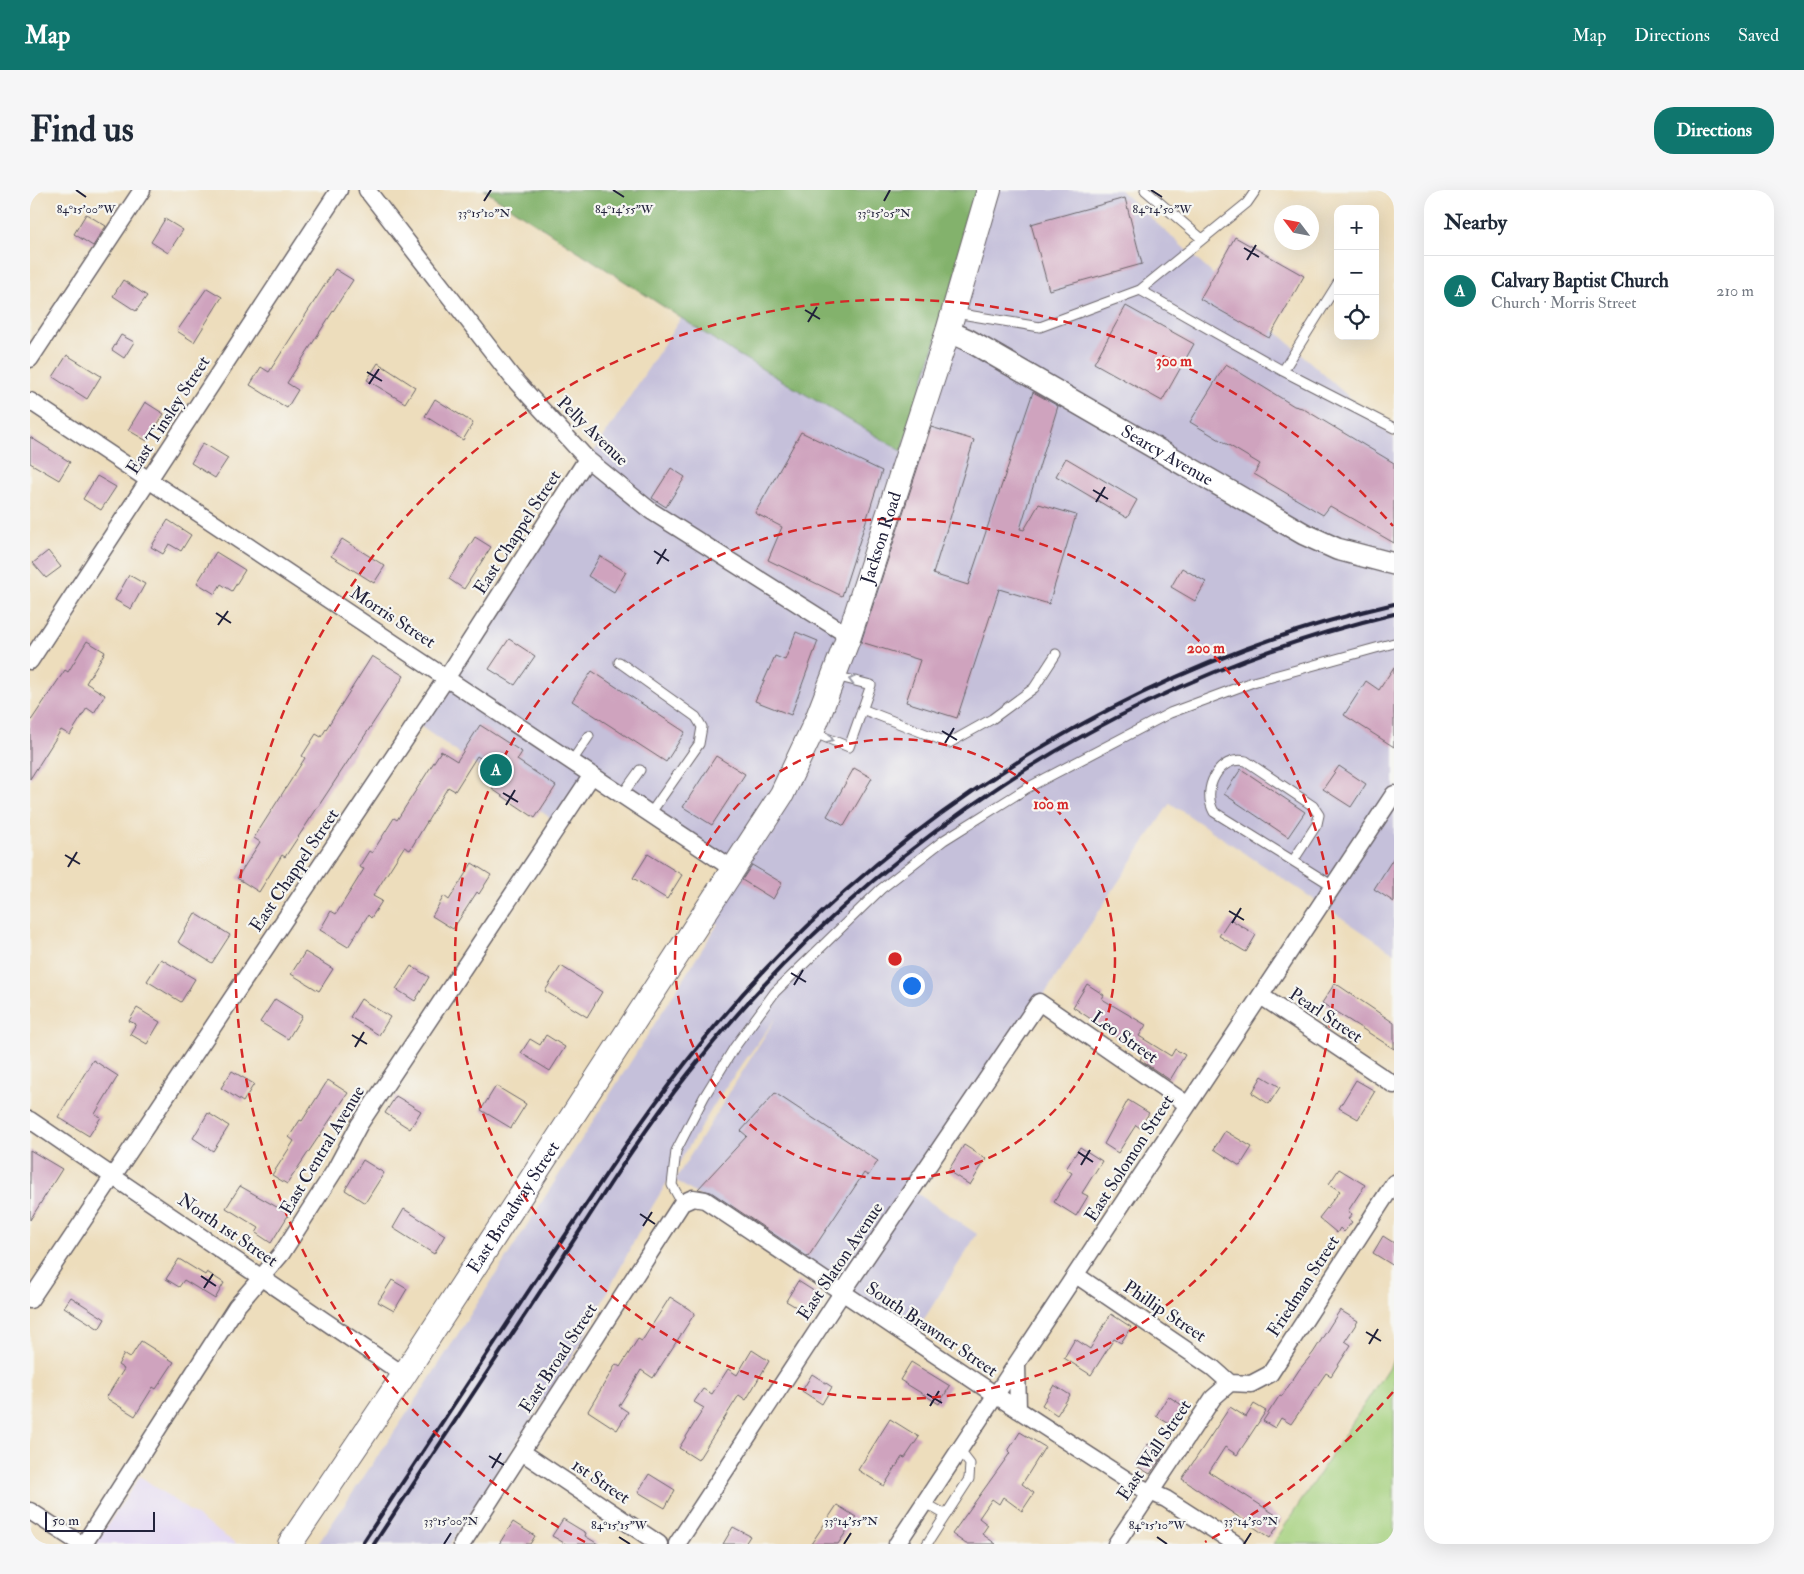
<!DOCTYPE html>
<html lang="en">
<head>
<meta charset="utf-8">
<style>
  :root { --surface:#fff; --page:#f6f6f7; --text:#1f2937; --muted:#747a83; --line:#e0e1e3; --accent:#0f766e }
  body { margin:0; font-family:"IM FELL Double Pica",serif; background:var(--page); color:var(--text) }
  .controls { position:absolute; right:15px; top:15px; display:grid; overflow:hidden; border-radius:10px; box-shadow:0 5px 20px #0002 }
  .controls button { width:45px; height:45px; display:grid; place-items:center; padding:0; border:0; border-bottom:1px solid var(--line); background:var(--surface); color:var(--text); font:25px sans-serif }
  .compass { position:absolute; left:1244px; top:15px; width:45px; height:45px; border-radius:50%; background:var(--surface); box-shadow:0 5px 20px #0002; rotate:302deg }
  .scale { position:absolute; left:15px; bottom:12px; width:110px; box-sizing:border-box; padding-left:5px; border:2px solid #22223b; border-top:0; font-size:14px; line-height:18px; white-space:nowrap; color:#22223b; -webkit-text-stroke:4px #f6f6f2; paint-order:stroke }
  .you { position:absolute; left:881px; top:795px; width:18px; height:18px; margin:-12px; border:4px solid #fff; border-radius:50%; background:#1a73e8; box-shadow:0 0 0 8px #1a73e833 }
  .badge { display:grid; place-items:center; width:32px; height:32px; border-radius:50%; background:var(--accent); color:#fff; font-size:16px; font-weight:700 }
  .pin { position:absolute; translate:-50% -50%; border:2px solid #fff; box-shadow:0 1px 5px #0006 }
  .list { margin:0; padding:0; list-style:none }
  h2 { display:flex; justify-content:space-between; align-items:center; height:65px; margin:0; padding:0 20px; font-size:21px }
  h2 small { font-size:16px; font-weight:400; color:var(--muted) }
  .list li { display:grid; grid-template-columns:32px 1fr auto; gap:15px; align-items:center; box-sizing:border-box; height:70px; padding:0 20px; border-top:1px solid var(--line) }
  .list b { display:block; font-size:19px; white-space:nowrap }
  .list p { margin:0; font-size:16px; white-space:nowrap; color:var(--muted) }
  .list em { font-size:16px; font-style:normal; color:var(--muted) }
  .icon { flex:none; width:28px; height:28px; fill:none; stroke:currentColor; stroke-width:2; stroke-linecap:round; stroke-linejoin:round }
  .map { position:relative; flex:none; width:1364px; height:1354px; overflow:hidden; border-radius:20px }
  header { display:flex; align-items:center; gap:30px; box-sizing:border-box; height:70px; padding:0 25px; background:var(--accent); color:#fff }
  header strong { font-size:24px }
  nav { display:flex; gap:28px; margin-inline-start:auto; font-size:18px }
  .intro { display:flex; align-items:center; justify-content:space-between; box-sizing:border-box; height:120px; padding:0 30px }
  h1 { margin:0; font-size:35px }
  .button { padding:12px 22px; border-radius:20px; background:var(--accent); color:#fff; font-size:18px; font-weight:700 }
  main { display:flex; gap:30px; padding:0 30px }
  aside { flex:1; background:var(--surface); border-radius:20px; box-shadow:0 5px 20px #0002 }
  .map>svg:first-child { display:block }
  .built { fill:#e1d4f3 }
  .industrial { fill:#c5c0da }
  .green { fill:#a4d07d; stroke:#63795c }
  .forest { fill:#83b26c; stroke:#526a54 }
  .building { fill:#cfa3be }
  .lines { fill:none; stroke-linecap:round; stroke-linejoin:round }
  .service-casing { stroke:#696368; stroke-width:11 }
  .minor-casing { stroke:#696368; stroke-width:19 }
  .tertiary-casing { stroke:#696368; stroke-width:24 }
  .secondary-casing { stroke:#696368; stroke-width:26 }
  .service { stroke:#fff; stroke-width:9 }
  .minor { stroke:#fff; stroke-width:16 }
  .tertiary { stroke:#fff; stroke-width:21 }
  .secondary { stroke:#fff; stroke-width:24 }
  .rail { stroke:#22223b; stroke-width:4 }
  .oneway { stroke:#9c9ca7 }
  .ticks { fill:none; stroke:#22223b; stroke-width:2 }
  .ring { fill:none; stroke:#d62828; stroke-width:2.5; stroke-dasharray:9 6 }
  .labels { text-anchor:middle; stroke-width:4.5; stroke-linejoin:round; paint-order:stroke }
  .street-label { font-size:18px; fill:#22223b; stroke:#f6f6f2 }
  .ticks-label { font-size:12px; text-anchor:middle; fill:#22223b; stroke:#f6f6f2; stroke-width:4.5; stroke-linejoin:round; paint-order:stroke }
  .centre { fill:#d62828; stroke:#f6f6f2; stroke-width:2.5 }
  .ring-label { font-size:15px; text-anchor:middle; font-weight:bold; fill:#d62828; stroke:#f6f6f2; stroke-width:4.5; stroke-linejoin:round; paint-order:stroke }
</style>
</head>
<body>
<header>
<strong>Map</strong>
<nav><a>Map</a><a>Directions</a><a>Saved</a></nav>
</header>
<div class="intro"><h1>Find us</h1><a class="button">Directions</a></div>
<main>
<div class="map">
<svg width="1364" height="1354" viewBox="0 0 1364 1354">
  <rect width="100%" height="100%" fill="#f6f6f2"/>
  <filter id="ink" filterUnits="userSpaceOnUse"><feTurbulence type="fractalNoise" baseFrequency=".02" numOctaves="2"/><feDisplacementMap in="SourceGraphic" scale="10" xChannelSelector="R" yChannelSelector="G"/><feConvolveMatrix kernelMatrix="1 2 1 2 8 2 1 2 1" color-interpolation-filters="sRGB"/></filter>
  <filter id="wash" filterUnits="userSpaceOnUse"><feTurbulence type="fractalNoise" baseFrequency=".0096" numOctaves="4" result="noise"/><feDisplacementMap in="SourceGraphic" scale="20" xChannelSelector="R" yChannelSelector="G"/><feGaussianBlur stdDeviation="1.12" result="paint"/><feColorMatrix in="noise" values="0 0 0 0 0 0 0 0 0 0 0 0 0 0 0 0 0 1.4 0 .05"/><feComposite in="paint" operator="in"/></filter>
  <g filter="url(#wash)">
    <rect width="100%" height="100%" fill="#edddbc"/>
    <path class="built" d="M110 1286 186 1340 207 1354H65Z"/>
    <path class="industrial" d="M952 0H1090L1364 248V763L1140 613 885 1002 947 1044 883 1147 645 990 747 826 691 904 622 1017 550 1155 420 1354H288L388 1207 688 734 677 727 704 683 562 589 529 634 390 536 416 489 651 128 705 163Z"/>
    <path class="green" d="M1364 1169V1354H1243Z"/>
    <path class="forest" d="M454 0H952L872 261 705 163Z"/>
    <g id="blocks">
      <path class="building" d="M1095 8 1112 74 1019 100 1001 34Z
        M56 24 76 36 63 56 44 44Z
        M135 29 153 40 138 63 121 52Z
        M1205 47 1274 86 1239 148 1170 109Z
        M305 79 323 90 257 193 268 200 257 218 220 195 231 177 239 182Z
        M93 90 117 106 106 121 83 106Z
        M177 98 192 107 164 152 147 141Z
        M1096 116 1164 154 1132 211 1064 173Z
        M91 145 104 152 94 168 82 160Z
        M37 165 71 186 57 209 23 187Z
        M348 173 385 197 375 213 337 190Z
        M1196 174 1264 216 1272 218 1364 273V353L1300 316 1293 325 1224 284 1230 274 1160 232Z
        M1003 202 1028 216 990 339 994 340 1009 314 1046 325 1019 414 969 399 927 528 876 512 890 470 831 452 901 237 944 250 903 384 938 395Z
        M405 209 443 233 433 250 395 226Z
        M115 212 134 224 117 251 98 240Z
        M771 242 852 281 812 406 738 370 752 337 725 323Z
        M0 247 40 272 29 290 0 273Z
        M173 253 198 268 185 288 161 273Z
        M1036 268 1107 310 1097 328 1026 286Z
        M641 278 655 287 636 317 622 308Z
        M67 286 86 297 71 320 53 309Z
        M138 330 161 345 151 361 139 354 133 364 121 357Z
        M445 347 461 357 434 399 419 389Z
        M312 349 355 376 344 393 301 366Z
        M18 361 31 377 16 388 3 373Z
        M186 362 215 380 202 401 191 394 185 404 167 393Z
        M570 366 596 382 584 402 558 386Z
        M1152 378 1176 392 1165 411 1141 397Z
        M99 385 115 394 101 419 85 410Z
        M766 442 788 451 761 525 725 511 745 466 755 470Z
        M479 449 505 466 485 495 459 479Z
        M57 451 75 462 56 493 75 505 64 523 57 518 40 545 31 540 0 589V532L35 480 38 482Z
        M342 466 374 486 255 667 252 665 229 702 207 688 230 652 224 648 275 568 272 566 286 544 291 547Z
        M1364 477V557L1314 525 1336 491 1349 500Z
        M562 481 655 542 636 572 542 511Z
        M450 535 492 562 487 570 526 596 505 628 462 599 472 583 447 566 425 601 418 597 380 660 374 657 343 706 352 711 341 728 338 725 318 757 290 740 301 721 306 724 334 679 329 677 339 661 342 663 364 628 367 630 411 561 427 571Z
        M686 566 715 584 682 635 653 617Z
        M1309 576 1336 594 1321 617 1293 599Z
        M824 578 842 588 814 636 797 626Z
        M1211 579 1275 622 1258 647 1194 604Z
        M618 664 652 685 637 709 603 688Z
        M1364 667V712L1344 699Z
        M442 673 461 685 449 704 447 702 423 739 402 726 414 706 419 710Z
        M722 675 752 693 743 709 712 690Z
        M165 723 200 745 182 773 148 752Z
        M1200 729 1226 745 1216 762 1189 746Z
        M275 762 303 779 289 801 261 784Z
        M131 769 165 789 151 812 117 791Z
        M381 776 399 787 385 811 366 799Z
        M531 776 572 802 557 827 515 801Z
        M1305 793 1364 833V859L1292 813Z
        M1057 794 1074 805 1072 809 1116 835 1109 846 1141 866 1145 859 1155 865 1140 890 1110 870 1113 864 1043 817Z
        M245 809 272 826 258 849 230 832Z
        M331 809 360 827 349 845 320 827Z
        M107 818 130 832 117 854 100 844 106 834 99 831Z
        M516 845 535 857 520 881 491 863 500 849 510 855Z
        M63 870 88 886 65 924 71 927 59 946 28 927Z
        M202 881 224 894 213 912 191 898Z
        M1232 886 1250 897 1239 914 1222 903Z
        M298 890 318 903 257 994 242 985 264 951 259 947 270 930 272 931Z
        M1326 890 1345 901 1328 929 1309 918Z
        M466 896 496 914 481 938 451 920Z
        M745 903 848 971 838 986 834 983 778 1067 681 1002 668 999 717 946 711 941Z
        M366 906 391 921 380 939 355 923Z
        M1098 910 1119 923 1110 938 1106 935 1088 963 1074 954Z
        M178 923 199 936 183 961 163 948Z
        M1195 941 1222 957 1210 976 1184 959Z
        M934 955 956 969 940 995 918 981Z
        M1050 957 1072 971 1052 1003 1058 1006 1046 1026 1024 1012 1042 983 1036 979Z
        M0 960 32 979 0 1030Z
        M333 970 354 983 335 1013 315 1000Z
        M1309 979 1335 995 1318 1021 1322 1024 1318 1029 1322 1032 1314 1042 1310 1038 1307 1043 1289 1028 1310 1001 1299 994Z
        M210 996 259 1024 241 1053 226 1043 229 1038 196 1018Z
        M374 1019 415 1045 404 1064 363 1038Z
        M1353 1046 1364 1053V1076L1343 1063Z
        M149 1069 175 1085 177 1082 194 1093 185 1109 154 1090 149 1097 136 1089Z
        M362 1090 377 1099 364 1121 348 1112Z
        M768 1091 790 1105 778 1124 756 1111Z
        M41 1107 75 1129 69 1139 34 1117Z
        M640 1107 665 1123 623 1188 611 1180 589 1216 598 1222 587 1240 558 1221 586 1174 590 1177 608 1149 612 1151Z
        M1310 1120 1328 1131 1315 1151 1321 1155 1301 1186 1296 1183 1261 1234 1251 1228 1245 1238 1233 1231 1250 1205 1252 1206 1269 1180 1283 1163Z
        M1081 1124 1101 1137 1091 1153 1084 1149 1061 1185 1034 1168 1045 1149 1060 1159Z
        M111 1151 144 1172 126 1199 123 1197 105 1226 76 1208 94 1179 88 1175 94 1164 100 1168Z
        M722 1160 739 1171 716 1210 709 1205 668 1270 649 1258 674 1218 664 1212 673 1199 682 1204 698 1179 707 1185Z
        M881 1172 920 1196 909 1214 870 1190Z
        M782 1184 802 1197 792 1214 772 1201Z
        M1024 1195 1040 1205 1027 1225 1012 1215Z
        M1138 1206 1155 1217 1143 1236 1126 1226Z
        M1224 1214 1236 1221 1221 1244 1207 1265 1195 1257 1179 1282 1252 1329 1240 1348 1152 1289 1200 1217 1216 1227Z
        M860 1229 889 1247 875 1268 872 1267 854 1296 828 1280Z
        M990 1242 1015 1257 992 1294 1004 1303 992 1321 973 1307 969 1314 962 1309 949 1328 958 1335 952 1344 966 1354H936L922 1344 980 1263 978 1261Z
        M1118 1254 1134 1264 1120 1284 1105 1275Z
        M619 1284 645 1300 635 1318 608 1302Z
        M807 1315 826 1327 808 1354H781Z
        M533 1329 556 1343 555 1346 568 1354H536L522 1346Z
        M483 1332 505 1346 500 1354H469Z
        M703 1337 720 1346 715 1354H693Z"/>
    </g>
  </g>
  <g filter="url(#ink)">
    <use href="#blocks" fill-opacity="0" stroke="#696368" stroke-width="1"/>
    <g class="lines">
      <defs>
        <path id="service" d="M1115 0 1172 49
          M1110 100 1217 13 1226 0
          M925 123 1010 137 1110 100 1253 181 1364 238
          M1253 181 1308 93
          M589 472 666 527 672 537 669 554 620 624
          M832 519 919 553 962 529 1004 498 1026 464
          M782 542 819 557 841 495 805 486
          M542 571 559 546
          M592 605 610 580
          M1263 671 1287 634 1289 625 1283 616 1216 571C1189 565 1171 599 1184 622L1263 671 1303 696
          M652 1013 642 995 646 961 674 907 704 858 745 802 851 699 914 650 997 598 1140 523 1223 492 1364 453
          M895 1313 916 1325
          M897 1354 939 1289 940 1274 930 1261"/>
        <path id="minor" d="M337 0 482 187 557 269 621 321 819 446
          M0 169 112 0
          M0 211 703 679
          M0 471 309 0
          M1231 806 1364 895
          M0 930 374 1185
          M1046 1085 1183 1178 1200 1193
          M0 1110 417 487 557 269
          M987 1175 988 1220
          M1200 1193 1221 1194 1240 1184 1364 993
          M492 1262 629 1354
          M0 1321 51 1354
          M54 1354 206 1117 252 1063 305 980 329 935 562 585
          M432 1354 652 1013 663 1008 675 1010 967 1206 1103 1294 1136 1309 1206 1354
          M647 1354 812 1103 1009 812 1158 915
          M867 1354 1364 604
          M1086 1354 1183 1208 1200 1193"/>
        <g id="tertiary">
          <path id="s1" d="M918 141 938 150 1274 344 1307 359 1364 374"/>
        </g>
        <g id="secondary">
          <path id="s2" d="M260 1354 374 1185 752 604 786 532 819 446 918 141 959 0"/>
        </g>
      </defs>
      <use href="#service" class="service-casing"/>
      <use href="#minor" class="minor-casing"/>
      <use href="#tertiary" class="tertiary-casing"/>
      <use href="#secondary" class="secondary-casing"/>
      <use href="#service" class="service"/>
      <use href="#minor" class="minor"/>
      <use href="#tertiary" class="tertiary"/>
      <use href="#secondary" class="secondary"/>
      <path class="rail" d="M332 1354C393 1261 454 1169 515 1076 566 1000 615 922 673 851 845 636 1096 476 1364 414
        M344 1354C407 1258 470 1163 533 1067 573 1005 612 942 658 884 834 658 1085 491 1364 424"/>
    </g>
    <defs><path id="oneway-chevron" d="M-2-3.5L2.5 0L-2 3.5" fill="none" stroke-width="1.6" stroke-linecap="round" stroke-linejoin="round" transform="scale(1.25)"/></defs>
    <g class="oneway">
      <use href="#oneway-chevron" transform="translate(822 490) rotate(-166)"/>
      <use href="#oneway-chevron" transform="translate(800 549) rotate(21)"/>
    </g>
  </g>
  <path class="ticks" d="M46 0 56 7M583 0 594 7M1121 0 1132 7M454 11 461 0M854 11 860 0M1214 58 1229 67M1217 70 1226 55M775 120 790 129M778 132 787 117M337 182 352 191M339 194 349 179M1063 300 1078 309M1066 312 1075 297M624 361 639 371M627 374 636 359M186 423 201 433M188 435 198 421M912 541 927 550M915 553 924 538M473 603 488 612M476 615 485 600M35 665 50 674M38 677 47 662M1199 721 1214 730M1202 733 1211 718M761 783 776 792M764 795 773 780M322 845 337 854M325 857 334 842M1048 962 1063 972M1051 975 1060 960M610 1024 625 1034M613 1036 622 1022M171 1086 186 1096M174 1098 183 1084M1336 1142 1351 1151M1339 1154 1348 1139M897 1204 912 1213M900 1216 909 1201M459 1266 474 1275M462 1278 471 1263M589 1347 600 1354M1127 1347 1137 1354M414 1354 421 1343M814 1354 821 1343M1214 1354 1221 1343"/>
  <g class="ring">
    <circle cx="865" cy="769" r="220"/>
    <circle cx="865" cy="769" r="440"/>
    <path d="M1363 1202A660 660 0 0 1 1175 1352M555 1352A660 660 0 1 1 1363 336"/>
  </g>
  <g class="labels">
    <g class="street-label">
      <text transform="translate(138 225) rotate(-57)" y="6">East Tinsley Street</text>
      <text transform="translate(563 241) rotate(44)" y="6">Pelly Avenue</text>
      <text dy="6" stroke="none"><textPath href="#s1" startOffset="252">Searcy Avenue</textPath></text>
      <text transform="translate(487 342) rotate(-57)" y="6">East Chappel Street</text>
      <text dy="6" stroke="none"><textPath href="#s2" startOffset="1172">Jackson Road</textPath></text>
      <text transform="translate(363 427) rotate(33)" y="6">Morris Street</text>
      <text transform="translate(264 680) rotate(-56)" y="6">East Chappel Street</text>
      <text transform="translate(1296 825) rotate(34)" y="6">Pearl Street</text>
      <text transform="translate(1095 847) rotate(35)" y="6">Leo Street</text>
      <text transform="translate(292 960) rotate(-59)" y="6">East Central Avenue</text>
      <text transform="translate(1099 968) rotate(-57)" y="6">East Solomon Street</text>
      <text dy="6" stroke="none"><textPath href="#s2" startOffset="404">East Broadway Street</textPath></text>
      <text transform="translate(198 1040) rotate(34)" y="6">North 1st Street</text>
      <text transform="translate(810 1071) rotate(-56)" y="6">East Slaton Avenue</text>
      <text transform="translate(1273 1096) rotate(-57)" y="6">Friedman Street</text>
      <text transform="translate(1135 1121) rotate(34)" y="6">Phillip Street</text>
      <text transform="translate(902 1139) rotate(34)" y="6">South Brawner Street</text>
      <text transform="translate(528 1168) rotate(-57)" y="6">East Broad Street</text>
      <text transform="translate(1124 1260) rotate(-56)" y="6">East Wall Street</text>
      <text transform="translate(571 1291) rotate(34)" y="6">1st Street</text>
    </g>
  </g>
  <g class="ticks-label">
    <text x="594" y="23">84°14'55"W</text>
    <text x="1132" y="23">84°14'50"W</text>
    <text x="56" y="23">84°15'00"W</text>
    <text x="454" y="27">33°15'10"N</text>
    <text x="854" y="27">33°15'05"N</text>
    <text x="421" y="1335">33°15'00"N</text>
    <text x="821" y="1335">33°14'55"N</text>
    <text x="1221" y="1335">33°14'50"N</text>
    <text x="589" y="1339">84°15'15"W</text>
    <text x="1127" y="1339">84°15'10"W</text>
  </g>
  <circle cx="865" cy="769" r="8" class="centre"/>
  <g class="ring-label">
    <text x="1144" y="176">300 m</text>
    <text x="1176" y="463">200 m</text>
    <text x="1021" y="619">100 m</text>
  </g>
</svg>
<div class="controls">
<button>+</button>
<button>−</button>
<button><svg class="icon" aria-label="locate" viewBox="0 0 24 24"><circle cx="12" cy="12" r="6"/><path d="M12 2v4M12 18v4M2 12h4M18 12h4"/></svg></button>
</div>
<svg class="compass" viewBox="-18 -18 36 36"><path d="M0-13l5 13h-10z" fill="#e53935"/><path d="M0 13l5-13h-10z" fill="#747a83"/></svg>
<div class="scale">50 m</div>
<div class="you"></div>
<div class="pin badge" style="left:466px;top:580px">A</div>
</div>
<aside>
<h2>Nearby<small></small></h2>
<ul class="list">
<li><span class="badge">A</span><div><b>Calvary Baptist Church</b><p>Church · Morris Street</p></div><em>210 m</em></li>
</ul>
</aside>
</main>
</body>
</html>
